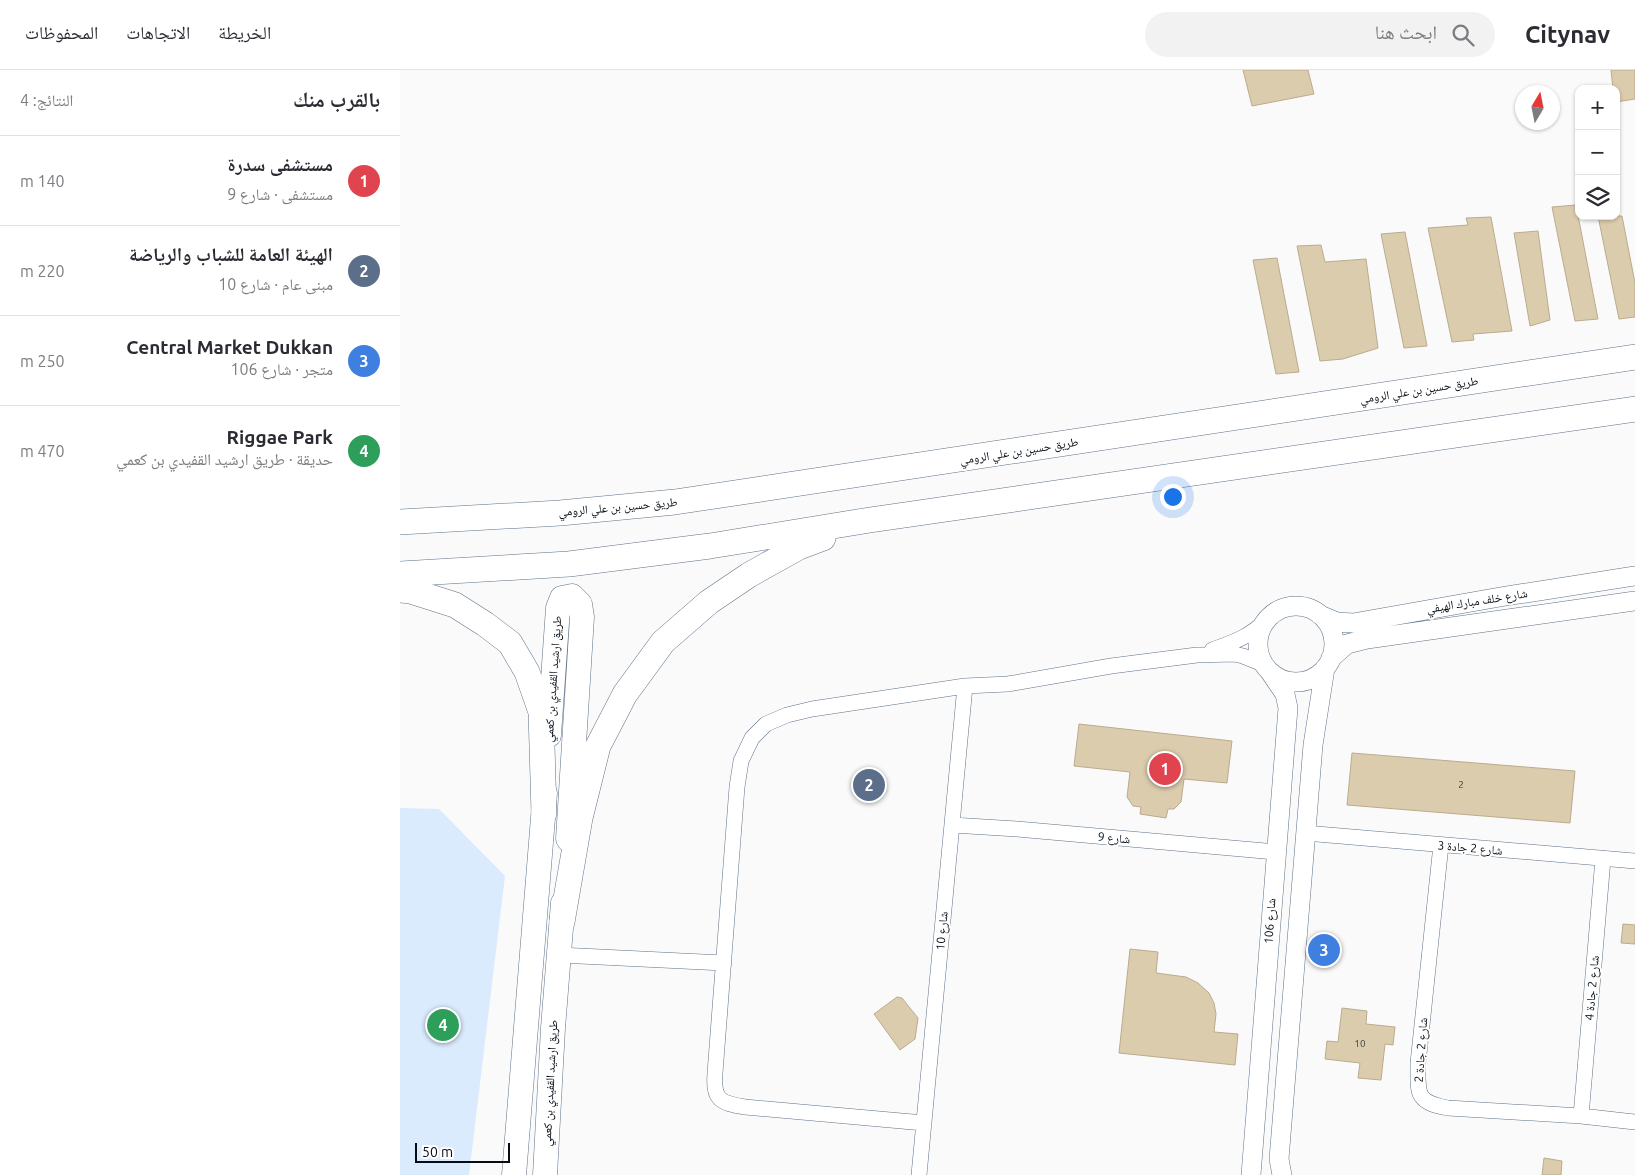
<!DOCTYPE html>
<html lang="ar">
<head>
<meta charset="utf-8">
<style>
  :root { --surface:#fff; --page:#f2f2f3; --text:#2b2b33; --muted:#7c7c81; --line:#e1e1e2; --accent:#6a5222 }
  body { margin:0; font-family:Ubuntu,"Noto Naskh Arabic",sans-serif; background:var(--page); color:var(--text); direction:rtl }
  .controls { position:absolute; right:15px; top:15px; display:grid; overflow:hidden; border-radius:10px; box-shadow:0 1px 4px #0004 }
  .controls button { width:45px; height:45px; display:grid; place-items:center; padding:0; border:0; border-bottom:1px solid var(--line); background:var(--surface); color:var(--text); font:25px sans-serif }
  .compass { position:absolute; left:1115px; top:15px; width:45px; height:45px; border-radius:50%; background:var(--surface); box-shadow:0 1px 4px #0004; rotate:10deg }
  .scale { position:absolute; left:15px; bottom:12px; width:95px; box-sizing:border-box; padding-left:5px; border:2px solid #050c14; border-top:0; font-size:14px; line-height:18px; white-space:nowrap; color:#050c14; -webkit-text-stroke:4px #fff; paint-order:stroke }
  .you { position:absolute; left:772px; top:426px; width:18px; height:18px; margin:-12px; border:4px solid #fff; border-radius:50%; background:#1a73e8; box-shadow:0 0 0 8px #1a73e833 }
  .badge { display:grid; place-items:center; width:32px; height:32px; border-radius:50%; background:var(--accent); color:#fff; font-size:16px; font-weight:700 }
  .pin { position:absolute; translate:-50% -50%; border:2px solid #fff; box-shadow:0 1px 5px #0006 }
  .list { margin:0; padding:0; list-style:none }
  h2 { display:flex; justify-content:space-between; align-items:center; height:65px; margin:0; padding:0 20px; font-size:21px }
  h2 small { font-size:16px; font-weight:400; color:var(--muted) }
  .list li { display:grid; grid-template-columns:32px 1fr auto; gap:15px; align-items:center; box-sizing:border-box; height:90px; padding:0 20px; border-top:1px solid var(--line) }
  .list b { display:block; font-size:19px; white-space:nowrap }
  .list p { margin:0; font-size:16px; white-space:nowrap; color:var(--muted) }
  .list em { font-size:16px; font-style:normal; color:var(--muted) }
  .icon { flex:none; width:28px; height:28px; fill:none; stroke:currentColor; stroke-width:2; stroke-linecap:round; stroke-linejoin:round }
  .map { position:relative; flex:none; width:1235px; height:1105px; overflow:hidden; direction:ltr }
  header { display:flex; align-items:center; gap:30px; box-sizing:border-box; height:70px; padding:0 25px; background:var(--surface); border-bottom:1px solid var(--line) }
  header strong { font-size:24px }
  nav { display:flex; gap:28px; margin-inline-start:auto; font-size:18px }
  .search { width:350px; height:45px; background:var(--page); display:flex; align-items:center; gap:12px; box-sizing:border-box; padding:0 18px; border-radius:28px; color:var(--muted); font-size:19px }
  main { display:flex }
  aside { flex:1; background:var(--surface) }
  .map>svg:first-child { display:block }
  .green { fill:#daebfe }
  .building { fill:#dcccae; stroke:#bbab8e }
  .lines { fill:none; stroke-linecap:round; stroke-linejoin:round }
  .minor-casing { stroke:#5d7289; stroke-width:16 }
  .tertiary-casing { stroke:#5d7289; stroke-width:20 }
  .primary-casing { stroke:#5d7289; stroke-width:25 }
  .trunk-casing { stroke:#5d7289; stroke-width:26 }
  .minor { stroke:#fff; stroke-width:15 }
  .tertiary { stroke:#fff; stroke-width:19 }
  .primary { stroke:#fff; stroke-width:24 }
  .trunk { stroke:#fff; stroke-width:25 }
  .labels { text-anchor:middle; stroke-width:4; stroke-linejoin:round; paint-order:stroke }
  .number-label { font-size:10px; fill:#3b3c3a }
  .street-label { font-size:12px; fill:#050c14; stroke:#fff }
</style>
</head>
<body>
<header>
<strong>Citynav</strong>
<div class="search"><svg class="icon" aria-label="search" viewBox="0 0 24 24"><circle cx="10" cy="10" r="6"/><path d="M15 15l6 6"/></svg>ابحث هنا</div>
<nav><a>الخريطة</a><a>الاتجاهات</a><a>المحفوظات</a></nav>
</header>
<main>
<div class="map">
<svg width="1235" height="1105" viewBox="0 0 1235 1105">
  <rect width="100%" height="100%" fill="#fafafa"/>
  <path class="green" d="M0 738 39 739 105 806 69 1105H0Z"/>
  <path class="building" d="M843 0H908L914 24 852 36Z
    M1211 0H1235V29L1216 32V19H1213Z
    M1176 135 1198 249 1175 251 1152 137Z
    M1198 146H1222L1235 213V247L1219 249Z
    M1091 147 1112 261 1073 264 1074 270 1052 272 1028 158 1068 155 1066 148Z
    M1138 161 1150 250 1130 256 1114 163Z
    M1005 162 1027 276 1004 278 981 164Z
    M921 175 925 192 966 189 978 278 943 289 920 291 897 176Z
    M877 188 899 302 876 304 853 190Z
    M679 654 832 671 827 713 784 709 781 732 774 739H768L766 748 740 744 741 737 733 736 727 727 730 702 674 696Z
    M952 683 1175 701 1170 753 947 735Z
    M1223 854 1235 855V874L1221 873Z
    M913 867 936 868 934 894 912 892Z
    M730 879 758 882 756 903 786 907 798 913 809 923 814 933 816 944 814 962 838 964 835 995 719 983Z
    M497 927 502 928 518 948 515 969 500 980 474 944Z
    M942 938 967 941 966 954 995 957 993 975 985 974 981 1010 958 1008 960 993 925 989 927 971 938 972Z
    M1144 1088 1162 1091 1161 1105H1142Z"/>
  <g class="lines">
    <defs>
      <path id="minor" d="M812 580C836 571 847 568 867 550
        M552 755 617 759 876 782
        M905 763 1235 791
        M1041 775 1018 993C1018 1024 1015 1032 1048 1038L1181 1046 1235 1052
        M159 885 324 893
        M1181 1046 1203 789
        M524 1053 345 1037C320 1033 313 1030 315 1003L337 717 341 691 352 668 366 654 387 645 412 639 565 616 608 614 711 596 797 585 834 584 843 586 863 594
        M519 1105 565 616"/>
      <path id="tertiary" d="M858 574a38 38 0 1 1 76 0a38 38 0 1 1-76 0Z
        M920 545 937 552 953 553 1100 527 1235 506
        M931 588 947 574 967 569 1235 531
        M851 1105 888 638 885 624 870 602
        M882 1105 879 1089 913 675 925 598"/>
      <path id="primary" d="M149 665 158 538 162 528 172 526 180 534 182 547 168 769
        M114 1105 145 723
        M145 1105 153 958 163 833"/>
      <path id="trunk" d="M0 452 160 443 275 432 1235 287
        M0 504 169 494 310 476 470 450 1235 339
        M0 520 11 521 55 535 85 554 110 573 127 602 141 642 144 743
        M162 852 180 748 198 676 225 624 263 572 309 532 349 505 399 477 423 468"/>
    </defs>
    <use href="#minor" class="minor-casing"/>
    <use href="#tertiary" class="tertiary-casing"/>
    <use href="#primary" class="primary-casing"/>
    <use href="#trunk" class="trunk-casing"/>
    <use href="#minor" class="minor"/>
    <use href="#tertiary" class="tertiary"/>
    <use href="#primary" class="primary"/>
    <use href="#trunk" class="trunk"/>
  </g>
  <g class="labels">
    <g class="number-label">
      <text x="1061" y="718">2</text>
      <text x="960" y="977">10</text>
    </g>
    <g class="street-label">
      <text transform="translate(1019 320) rotate(-9)" y="4">طريق حسين بن علي الرومي</text>
      <text transform="translate(619 381) rotate(-9)" y="4">طريق حسين بن علي الرومي</text>
      <text transform="translate(218 437) rotate(-5)" y="4">طريق حسين بن علي الرومي</text>
      <text transform="translate(1077 531) rotate(-9)" y="4">شارع خلف مبارك الهيفي</text>
      <text transform="translate(153 609) rotate(-86)" y="4">طريق ارشيد القفيدي بن كعمي</text>
      <text transform="translate(714 768) rotate(5)" y="4">شارع 9</text>
      <text transform="translate(1070 778) rotate(5)" y="4">شارع 2 جادة 3</text>
      <text transform="translate(870 851) rotate(-86)" y="4">شارع 106</text>
      <text transform="translate(542 861) rotate(-85)" y="4">شارع 10</text>
      <text transform="translate(1192 918) rotate(-85)" y="4">شارع 2 جادة 4</text>
      <text transform="translate(1021 980) rotate(-86)" y="4">شارع 2 جادة 2</text>
      <text transform="translate(150 1013) rotate(-87)" y="4">طريق ارشيد القفيدي بن كعمي</text>
    </g>
  </g>
</svg>
<div class="controls">
<button>+</button>
<button>−</button>
<button><svg class="icon" aria-label="layers" viewBox="0 0 24 24"><path d="M12 4l9 5-9 5-9-5zM3 14l9 5 9-5"/></svg></button>
</div>
<svg class="compass" viewBox="-18 -18 36 36"><path d="M0-13l5 13h-10z" fill="#e53935"/><path d="M0 13l5-13h-10z" fill="#7c7c81"/></svg>
<div class="scale">50 m</div>
<div class="you"></div>
<div class="pin badge" style="left:765px;top:699px;background:#e0444e">1</div>
<div class="pin badge" style="left:469px;top:715px;background:#5c6f8a">2</div>
<div class="pin badge" style="left:924px;top:880px;background:#3f7fe0">3</div>
<div class="pin badge" style="left:43px;top:955px;background:#2e9e5b">4</div>
</div>
<aside>
<h2>بالقرب منك<small>النتائج: 4</small></h2>
<ul class="list">
<li><span class="badge" style="background:#e0444e">1</span><div><b>مستشفى سدرة</b><p>مستشفى · شارع 9</p></div><em>140 m</em></li>
<li><span class="badge" style="background:#5c6f8a">2</span><div><b>الهيئة العامة للشباب والرياضة</b><p>مبنى عام · شارع 10</p></div><em>220 m</em></li>
<li><span class="badge" style="background:#3f7fe0">3</span><div><b>Central Market Dukkan</b><p>متجر · شارع 106</p></div><em>250 m</em></li>
<li><span class="badge" style="background:#2e9e5b">4</span><div><b>Riggae Park</b><p>حديقة · طريق ارشيد القفيدي بن كعمي</p></div><em>470 m</em></li>
</ul>
</aside>
</main>
</body>
</html>
